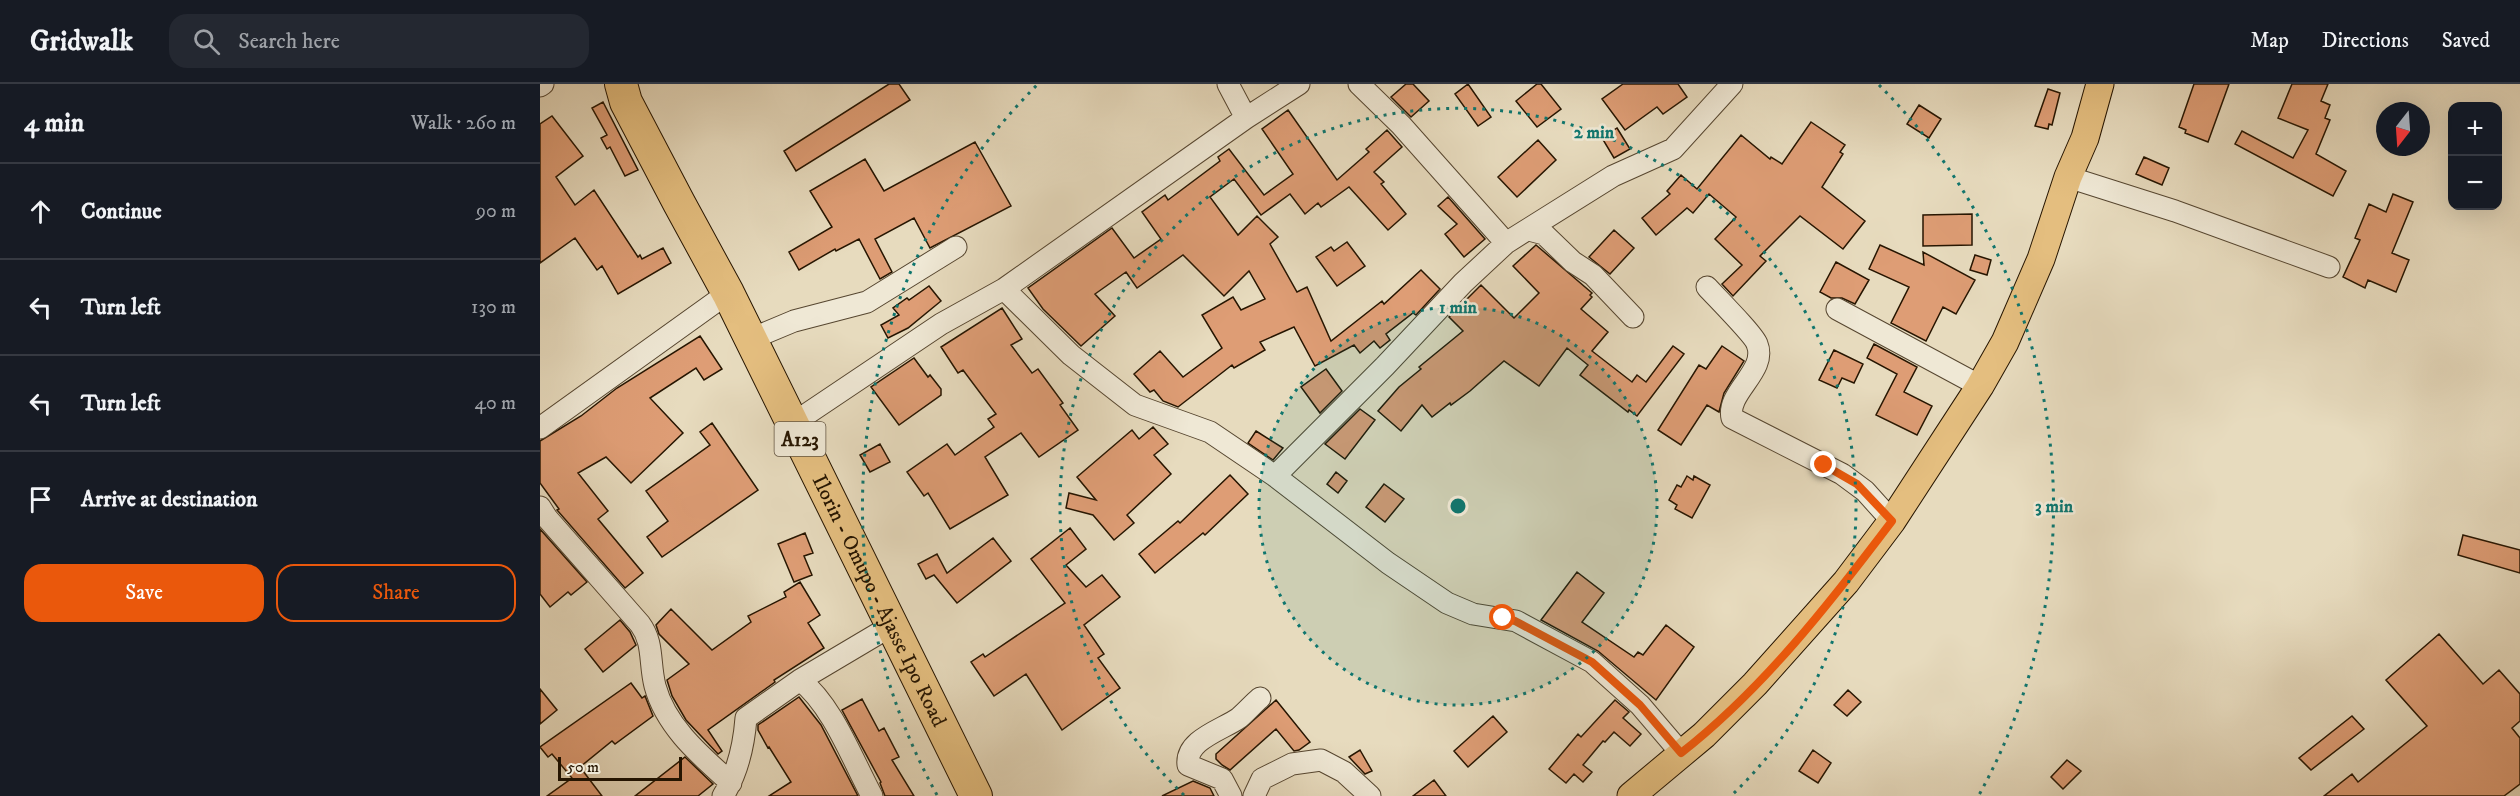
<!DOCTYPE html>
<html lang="en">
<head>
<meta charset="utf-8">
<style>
  :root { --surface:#171b24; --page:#242831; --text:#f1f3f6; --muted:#9ea1a6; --line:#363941; --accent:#ea580c }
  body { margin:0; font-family:"IM FELL DW Pica",serif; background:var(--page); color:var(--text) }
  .controls { position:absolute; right:18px; top:18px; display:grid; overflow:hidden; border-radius:12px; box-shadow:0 6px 24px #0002 }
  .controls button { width:54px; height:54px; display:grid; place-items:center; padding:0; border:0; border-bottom:2px solid var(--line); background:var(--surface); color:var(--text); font:30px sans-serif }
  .compass { position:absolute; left:1836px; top:18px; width:54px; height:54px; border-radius:50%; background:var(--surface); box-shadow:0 6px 24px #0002; rotate:197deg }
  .scale { position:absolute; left:18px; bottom:15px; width:124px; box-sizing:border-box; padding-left:6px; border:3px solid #261501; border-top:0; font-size:16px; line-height:21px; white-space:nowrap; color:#261501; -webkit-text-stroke:4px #efe8d5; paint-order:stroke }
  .stop { position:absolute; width:18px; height:18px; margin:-14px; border:4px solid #ea580c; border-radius:50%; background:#fff }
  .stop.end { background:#ea580c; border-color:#fff; box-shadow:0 2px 6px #0008 }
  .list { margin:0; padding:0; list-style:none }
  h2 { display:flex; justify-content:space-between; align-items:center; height:78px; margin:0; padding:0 24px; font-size:26px }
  h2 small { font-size:20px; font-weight:400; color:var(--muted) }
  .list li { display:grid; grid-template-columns:39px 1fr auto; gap:18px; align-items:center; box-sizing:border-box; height:96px; padding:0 24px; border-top:2px solid var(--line) }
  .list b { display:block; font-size:22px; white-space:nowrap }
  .list em { font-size:20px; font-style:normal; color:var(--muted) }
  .actions { display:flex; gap:12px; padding:18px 24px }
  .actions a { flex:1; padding:14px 0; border:2px solid var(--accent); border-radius:18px; text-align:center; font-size:21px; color:var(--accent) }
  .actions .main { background:var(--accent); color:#fff }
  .icon { flex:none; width:33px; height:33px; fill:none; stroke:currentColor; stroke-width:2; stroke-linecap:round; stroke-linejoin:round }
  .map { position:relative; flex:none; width:1980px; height:712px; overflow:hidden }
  header { display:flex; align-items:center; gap:36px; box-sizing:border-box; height:84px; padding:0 30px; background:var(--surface); border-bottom:2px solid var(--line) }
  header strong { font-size:28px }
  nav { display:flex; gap:33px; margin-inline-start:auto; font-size:21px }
  .search { width:420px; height:54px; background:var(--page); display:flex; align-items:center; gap:15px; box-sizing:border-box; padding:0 21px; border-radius:18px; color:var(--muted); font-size:22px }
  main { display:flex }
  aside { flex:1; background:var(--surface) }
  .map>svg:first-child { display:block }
  .building { fill:#de9d75; stroke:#261501; stroke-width:1.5 }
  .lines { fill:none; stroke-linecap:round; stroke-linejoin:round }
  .minor-casing { stroke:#564630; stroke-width:23 }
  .major-casing { stroke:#261501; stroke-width:29 }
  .highway-casing { stroke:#261501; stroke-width:34 }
  .minor { stroke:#efe8d5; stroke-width:21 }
  .major { stroke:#e4be7f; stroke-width:27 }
  .highway { stroke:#e4be7f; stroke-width:32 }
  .route { stroke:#ea580c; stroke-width:8 }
  .ring { fill:none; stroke:#0f766e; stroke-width:3; stroke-dasharray:3 6 }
  .labels { text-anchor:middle; stroke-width:5; stroke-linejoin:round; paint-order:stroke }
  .shield { fill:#efe8d5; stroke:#625441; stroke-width:1.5 }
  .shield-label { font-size:20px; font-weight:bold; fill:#261501 }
  .street-label { font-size:21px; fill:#261501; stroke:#efe8d5 }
  .centre { fill:#0f766e; stroke:#efe8d5; stroke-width:3 }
  .ring-label { font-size:18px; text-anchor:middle; font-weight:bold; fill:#0f766e; stroke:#efe8d5; stroke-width:5; stroke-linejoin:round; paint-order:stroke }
</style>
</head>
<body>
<header>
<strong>Gridwalk</strong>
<div class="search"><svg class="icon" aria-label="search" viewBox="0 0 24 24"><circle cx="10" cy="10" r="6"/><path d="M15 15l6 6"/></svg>Search here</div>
<nav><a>Map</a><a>Directions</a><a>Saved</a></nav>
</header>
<main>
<aside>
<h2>4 min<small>Walk · 260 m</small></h2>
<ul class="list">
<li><svg class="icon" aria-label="ahead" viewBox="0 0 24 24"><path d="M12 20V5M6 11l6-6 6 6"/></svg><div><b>Continue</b></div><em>90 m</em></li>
<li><svg class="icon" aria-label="left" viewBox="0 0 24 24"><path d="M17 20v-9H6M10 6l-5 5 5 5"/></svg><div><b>Turn left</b></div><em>130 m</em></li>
<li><svg class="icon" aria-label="left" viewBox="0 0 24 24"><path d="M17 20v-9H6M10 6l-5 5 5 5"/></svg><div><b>Turn left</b></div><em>40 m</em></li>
<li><svg class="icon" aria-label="arrive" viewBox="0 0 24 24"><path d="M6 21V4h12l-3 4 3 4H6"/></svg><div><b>Arrive at destination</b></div></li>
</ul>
<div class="actions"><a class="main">Save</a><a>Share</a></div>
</aside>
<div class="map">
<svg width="1980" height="712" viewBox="0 0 1980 712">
  <rect width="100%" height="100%" fill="#e7dbbe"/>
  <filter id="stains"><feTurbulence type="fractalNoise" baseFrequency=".00333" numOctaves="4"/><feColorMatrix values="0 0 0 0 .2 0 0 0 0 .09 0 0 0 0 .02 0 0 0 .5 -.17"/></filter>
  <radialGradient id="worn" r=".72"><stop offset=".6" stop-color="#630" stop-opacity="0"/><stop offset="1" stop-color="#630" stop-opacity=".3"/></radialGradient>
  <path class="building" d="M349 0H359L370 16 256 87 244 67Z
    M866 0H873L889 17 871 33 851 13Z
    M928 0 951 33 938 42 915 10Z
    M997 0H1001L1021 25 997 43 976 17Z
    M1083 0H1138L1147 13 1123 30 1117 23 1085 46 1062 15Z
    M1654 0H1689L1668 58 1645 49 1646 46 1639 43Z
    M1752 0H1788L1781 17 1790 21 1785 34 1790 36 1776 70 1806 87 1793 112 1695 60 1702 47 1753 74 1768 46 1738 34Z
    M1508 5 1520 9 1512 41 1509 40 1508 45 1495 42Z
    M63 18 98 86 85 92 70 63 67 65 61 54 67 51 52 24Z
    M1379 21 1401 35 1389 54 1367 40Z
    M748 26 797 96 829 68 826 65 847 46 862 63 834 88 844 98 841 100 866 130 848 146 809 103 781 123 778 119 765 130 750 110 721 131 694 95 670 113 698 151 717 132 738 153 730 160 757 208 767 203 791 257 842 217 844 220 881 186 900 205 876 231 873 229 846 250 850 256 840 264 834 257 820 269 814 261 775 282 754 243 720 258 725 266 694 284 692 281 638 323 623 317 614 306 610 308 594 290 620 267 643 293 682 264 662 231 693 213 701 226 725 215 709 187 684 212 643 171 597 204 586 188 555 210 575 232 541 262 503 225 488 204 572 144 594 174 621 155 602 128 625 111 628 116 680 77 678 73 689 65 724 111 753 90 722 45Z
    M12 32 43 72 16 93 35 121 54 106 98 173 100 171 102 175 123 164 131 179 78 210 62 182 57 186 35 154 0 179V40Z
    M1271 38 1305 61 1300 68 1303 70 1282 103 1325 137 1303 165 1260 132 1220 172 1226 177 1193 212 1182 200 1202 181 1175 155 1196 133 1169 110 1153 129 1147 124 1116 151 1102 134 1130 110 1127 107 1141 91 1157 105 1201 51 1230 75 1231 73 1242 80Z
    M1077 44 1090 65 1074 74 1062 54Z
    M998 56 1016 76 977 113 958 93Z
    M435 58 471 122 390 164 374 134 335 155 352 188 340 195 319 155 296 167 295 165 259 186 249 168 292 143 270 107 325 75 344 107Z
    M1604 73 1629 84 1622 101 1596 90Z
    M1853 110 1873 118 1852 169 1869 176 1856 208 1828 196 1825 204 1803 193 1820 156 1815 154 1829 120 1846 128Z
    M908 113 945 155 924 173 905 150 917 140 898 122Z
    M1432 130V161L1383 162V131Z
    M1074 146 1094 164 1070 190 1049 173Z
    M807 158 825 182 797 202 776 173 791 163 794 167Z
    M996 161 1052 209 1050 211 1052 213 1041 225 1068 248 1052 267 1092 298 1097 291 1106 298 1133 262 1144 270 1097 332 1089 326 1088 328 1040 291 1048 281 1027 264 999 302 964 277 930 307 911 321 910 319 892 333 882 321 861 347 838 327 859 303 881 285 879 283 923 247 909 233 941 201 974 234 999 209 973 182Z
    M1340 161 1384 181 1383 168 1435 196 1416 230 1403 223 1386 257 1351 239 1369 203 1329 185Z
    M1435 171 1451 176 1447 191 1430 186Z
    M1296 178 1329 196 1315 220 1302 214H1291L1280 208Z
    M389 202 401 217 368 244 348 254 341 241 359 231 353 224 367 214 369 216Z
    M462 224 482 255 471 261 492 289 498 285 523 319 520 321 538 346 499 373 481 349 445 373 468 411 410 445 388 409 384 412 367 388 407 360 415 371 454 343 448 335 456 330 423 286 418 289 401 263Z
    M160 252 182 285 164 296 156 284 110 314 143 349 91 399 66 373 38 389 68 427 58 435 103 489 85 504 17 426 19 425 0 399V357L41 332 77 304Z
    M1334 260 1377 283 1364 308 1392 322 1377 351 1336 331 1357 290 1327 274Z
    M1182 262 1204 277 1184 309 1179 328 1167 321 1141 361 1118 346 1159 281 1166 285Z
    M1294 266 1323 280 1314 299 1302 294 1297 304 1279 296Z
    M374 274 388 293 390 291 401 305V311L359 341 331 303Z
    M786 285 802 307 780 329 761 303Z
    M820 325 835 336 805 375 785 360Z
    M172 339 218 406 122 473 107 453 128 437 106 407 170 361 160 348Z
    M613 343 628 360 614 371 631 390 587 431 594 439 574 456 553 431 526 424 529 409 556 416 537 393 592 346 599 355Z
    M716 347 743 364 733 376 708 359Z
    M340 360 350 378 330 388 320 371Z
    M796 388 807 397 798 409 787 400Z
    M690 391 708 410 665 451 663 449 615 489 599 470 638 437 640 439Z
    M1147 392 1153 396 1154 392 1170 401 1152 434 1135 425 1137 421 1129 416 1137 401 1141 403Z
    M844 400 864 415 845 438 826 423Z
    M530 444 546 465 526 481 546 503 562 491 580 513 544 541 564 570 558 574 580 604 522 646 486 590 454 612 431 578 443 570 445 573 525 519 491 475Z
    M0 445 47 498 31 511 28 508 10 523 0 510Z
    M265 449 273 469 264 472 272 491 254 498 238 460Z
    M1923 451 1980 466V489L1918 471Z
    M453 454 471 477 417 519 394 491 386 495 378 480 397 470 407 489Z
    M1037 488 1064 509 1042 538 1094 573 1098 568 1103 571 1126 541 1154 563 1116 616 1058 567 1001 536Z
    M260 498 280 531 268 539 284 564 234 596 235 598 168 646 182 667 178 670 146 636 132 612 127 596 149 580 119 550 116 541 131 525 172 566 211 538 208 532 246 513 244 508Z
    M80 536 90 548 96 561 63 588 45 565Z
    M1899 550 1943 600 1959 586 1980 610V637L1972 644 1980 654V700L1964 712H1784L1812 690 1818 698 1887 642 1846 596Z
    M91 599 102 614 105 612 113 632 75 660 72 657 40 683 62 712H7L32 694 12 670 8 673 0 663Z
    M0 605 17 626 0 640Z
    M1308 606 1321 618 1307 632 1294 621Z
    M259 613 281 641 318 712H229L251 698 229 663 228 664 218 646V641Z
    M322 615 339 647 344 644 359 673 352 676 374 712H345L340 699 341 698 302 626Z
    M736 616 770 658 759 666 754 667 736 645 690 686 682 681 676 675V670Z
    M1075 616 1089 628 1083 634 1101 650 1090 662 1074 648 1065 658 1063 657 1043 681 1052 688 1043 698 1034 690 1026 699 1009 685 1038 650 1041 653Z
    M953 632 967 648 928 683 914 667Z
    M1812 632 1824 645 1771 686 1759 674Z
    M820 666 832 687 825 690 809 673Z
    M1273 666 1291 679 1278 699 1259 687Z
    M145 673 173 700 158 712H95Z
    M1527 676 1541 687 1523 705 1511 693Z
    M894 696 906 712H873Z
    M653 697 670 704 674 712H622Z"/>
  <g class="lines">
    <defs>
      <path id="minor" d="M688 0 706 34
        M819 0 861 41 966 159
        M0 2 3 0
        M1528 93 1635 127 1789 183
        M989 146 1004 150 1033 178 1053 191 1093 233
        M1167 203C1176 213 1214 251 1217 260 1228 287 1186 308 1192 334L1302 390 1325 407 1352 437
        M464 205 531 271 595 321 670 348 735 392 848 479 907 519 933 530 976 537 1052 578 1100 621 1141 669
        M1297 225 1440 302
        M211 255 254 237 327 218 416 163
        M252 340 401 240 464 205 706 34 759 0
        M0 344 188 209
        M735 392 845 282 923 199 966 159 1073 92 1133 65 1192 0
        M0 423 7 434 100 540C114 559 109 578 115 602 126 643 161 672 191 699
        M260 596C293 622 312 675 332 712
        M183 712C197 690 204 660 206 634L260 596 351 542
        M691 712 682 695 648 681C645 656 682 646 699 634 706 628 713 620 720 614
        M714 712 722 695 752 680 781 676 804 688 830 712"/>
      <path id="major" d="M1091 712 1164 651 1215 600 1306 498 1352 437 1440 302 1465 258 1501 175 1528 93 1545 54 1560 0"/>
      <g id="highway">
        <path id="s1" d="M81 0 86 18 139 119 188 209 436 712"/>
      </g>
    </defs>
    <use href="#minor" class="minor-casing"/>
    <use href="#major" class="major-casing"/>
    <use href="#highway" class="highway-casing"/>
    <use href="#minor" class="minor"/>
    <use href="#major" class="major"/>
    <use href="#highway" class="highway"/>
  </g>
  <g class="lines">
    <path class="route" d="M963 534 975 537 1052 578 1100 621 1141 669C1223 605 1290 519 1352 437L1317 400 1284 381"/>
  </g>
  <circle cx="918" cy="422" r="199" fill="#0f766e" fill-opacity=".12"/>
  <g class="ring">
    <circle cx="918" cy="422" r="199"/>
    <path d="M644 711A398 398 0 1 1 1192 711"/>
    <path d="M397 711A596 596 0 0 1 497 1M1339 1A596 596 0 0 1 1439 711"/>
  </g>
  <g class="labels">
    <rect class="shield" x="234.5" y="338" width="51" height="34" rx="4.5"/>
    <g class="shield-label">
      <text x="260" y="362">A123</text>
    </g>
    <g class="street-label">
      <text dy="7" stroke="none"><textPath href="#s1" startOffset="578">Ilorin - Omupo - Ajasse Ipo Road</textPath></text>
    </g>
  </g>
  <circle cx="918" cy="422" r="9" class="centre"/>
  <g class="ring-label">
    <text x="1054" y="54">2 min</text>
    <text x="918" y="229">1 min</text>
    <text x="1514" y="428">3 min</text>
  </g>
  <rect width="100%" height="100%" filter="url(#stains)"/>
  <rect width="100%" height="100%" fill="url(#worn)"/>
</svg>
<div class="controls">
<button>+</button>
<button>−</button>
</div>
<svg class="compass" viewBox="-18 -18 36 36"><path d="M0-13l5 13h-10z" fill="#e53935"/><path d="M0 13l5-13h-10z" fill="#9ea1a6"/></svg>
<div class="scale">50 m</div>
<div class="stop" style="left:963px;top:534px"></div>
<div class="stop end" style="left:1284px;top:381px"></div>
</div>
</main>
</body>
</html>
